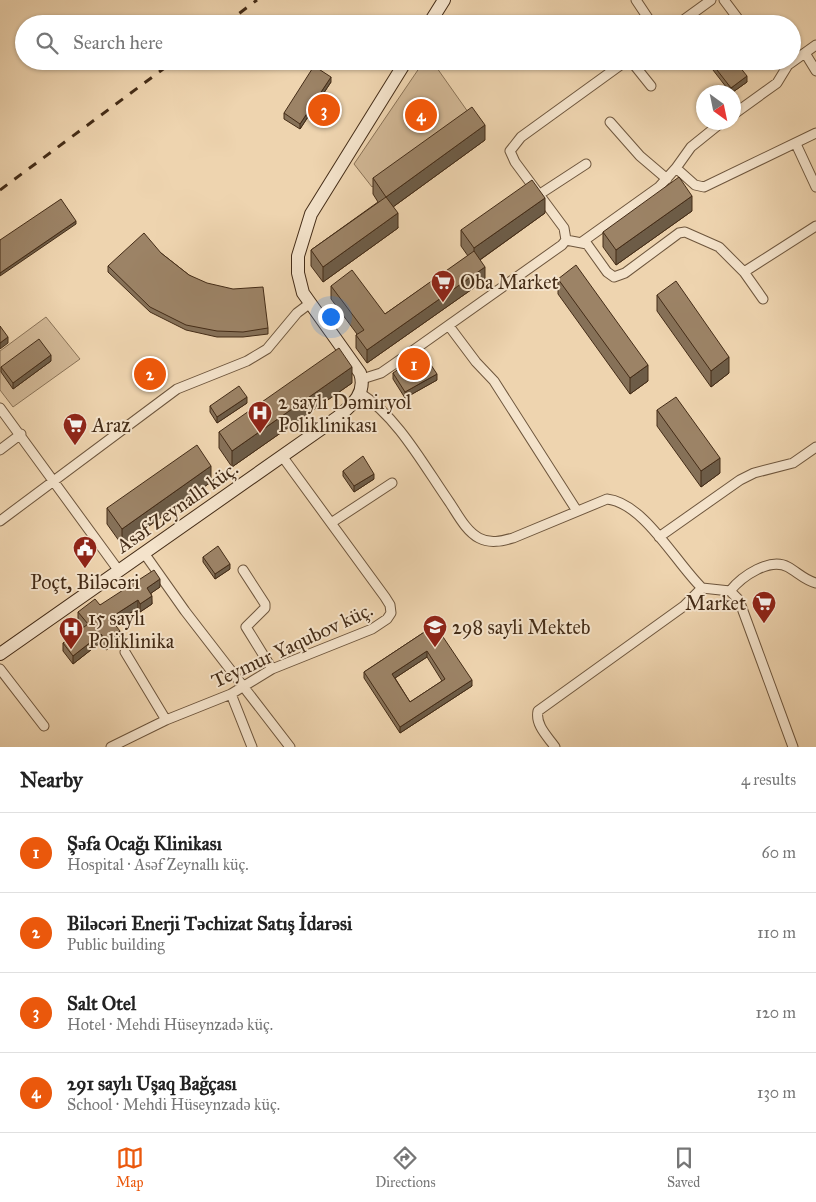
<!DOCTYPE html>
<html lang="en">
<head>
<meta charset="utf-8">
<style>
  :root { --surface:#fff; --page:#f6f6f6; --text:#222; --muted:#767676; --line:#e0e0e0; --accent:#ea580c }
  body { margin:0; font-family:"IM FELL Great Primer",serif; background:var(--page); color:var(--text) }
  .compass { position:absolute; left:696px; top:85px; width:45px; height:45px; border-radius:50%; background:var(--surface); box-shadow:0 1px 4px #0004; rotate:147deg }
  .you { position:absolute; left:330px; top:316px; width:18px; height:18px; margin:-12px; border:4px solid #fff; border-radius:50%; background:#1a73e8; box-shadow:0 0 0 8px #1a73e833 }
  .badge { display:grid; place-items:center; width:32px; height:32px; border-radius:50%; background:var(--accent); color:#fff; font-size:16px; font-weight:700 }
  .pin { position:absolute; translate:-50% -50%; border:2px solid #fff; box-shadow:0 1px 5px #0006 }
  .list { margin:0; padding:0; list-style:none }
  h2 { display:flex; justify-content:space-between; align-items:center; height:65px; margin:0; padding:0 20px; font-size:21px }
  h2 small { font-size:16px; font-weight:400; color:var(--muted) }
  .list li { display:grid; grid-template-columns:32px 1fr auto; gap:15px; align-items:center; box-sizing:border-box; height:80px; padding:0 20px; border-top:1px solid var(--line) }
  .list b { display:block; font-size:19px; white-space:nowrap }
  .list p { margin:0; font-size:16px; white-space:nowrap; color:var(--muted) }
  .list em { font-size:16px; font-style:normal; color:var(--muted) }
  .icon { flex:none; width:28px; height:28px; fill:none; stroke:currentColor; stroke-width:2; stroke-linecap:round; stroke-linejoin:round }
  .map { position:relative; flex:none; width:816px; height:747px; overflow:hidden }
  .search { position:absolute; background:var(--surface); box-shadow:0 1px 4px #0004; left:15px; right:15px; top:15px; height:55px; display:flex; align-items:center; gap:12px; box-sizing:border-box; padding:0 18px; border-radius:28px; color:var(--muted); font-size:19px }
  .sheet { height:385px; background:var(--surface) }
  nav { display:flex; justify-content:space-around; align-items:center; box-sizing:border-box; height:70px; border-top:1px solid var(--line); background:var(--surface); font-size:14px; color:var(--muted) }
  nav a { display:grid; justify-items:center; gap:2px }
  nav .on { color:var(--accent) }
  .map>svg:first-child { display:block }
  .green { fill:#d1b795; stroke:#8a7256 }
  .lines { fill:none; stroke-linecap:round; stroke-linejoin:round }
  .street-casing { stroke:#6e563d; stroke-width:11 }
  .secondary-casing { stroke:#442c17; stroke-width:14 }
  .street { stroke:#f4e3cb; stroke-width:9 }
  .secondary { stroke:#f4e3cb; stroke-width:12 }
  .rail { stroke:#442c17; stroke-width:3; stroke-dasharray:9 9; stroke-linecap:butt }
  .wall { fill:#867158; stroke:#442c17; fill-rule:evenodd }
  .shaded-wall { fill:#6d5c47; stroke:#442c17 }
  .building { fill:#9c8366; stroke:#442c17; fill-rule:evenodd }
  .labels { text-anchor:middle; stroke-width:4; stroke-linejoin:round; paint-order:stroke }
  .poi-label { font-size:20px; fill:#442c17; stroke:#f4e3cb; text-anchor:start }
  .street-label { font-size:20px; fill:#442c17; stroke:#f4e3cb }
</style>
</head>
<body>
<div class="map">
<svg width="816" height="747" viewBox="0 0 816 747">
  <rect width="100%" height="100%" fill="#eed4af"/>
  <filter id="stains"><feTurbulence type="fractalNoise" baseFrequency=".004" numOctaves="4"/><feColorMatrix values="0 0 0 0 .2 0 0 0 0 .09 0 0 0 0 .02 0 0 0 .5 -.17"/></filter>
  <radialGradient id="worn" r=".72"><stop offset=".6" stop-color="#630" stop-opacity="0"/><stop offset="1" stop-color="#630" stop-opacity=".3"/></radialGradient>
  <path class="green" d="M424 61H432L468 112 372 187 354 164Z
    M46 317 80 359 13 407 0 390V351Z"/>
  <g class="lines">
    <defs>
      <path id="street" d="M636 0 652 24
        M724 0 742 24
        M678 24 711 0
        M805 53 816 71
        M631 61 651 86
        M734 114 777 83 788 65 816 45
        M610 122 640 156 667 179
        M796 144 816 187
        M676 168 695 185 704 187 816 133
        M540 194 586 164
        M566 240 587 244 607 272 614 277 625 273 679 233 685 232 719 247 744 272 816 226
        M582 242 659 187 676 168 691 147 722 122
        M744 272 763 299
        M449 326 476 362 494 381 577 511
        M362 379 381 373 394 364 562 245 566 240 564 228 515 162 510 151 521 137 626 61
        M360 393C398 417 424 466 450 503 458 515 466 531 479 538 490 544 502 541 513 538L607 499C644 503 676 563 702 588L730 591 739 600 793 747
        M0 408 119 571
        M0 450 21 434
        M0 521 177 389 247 361 267 349 297 313 309 304
        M331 523 392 483
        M659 537 740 480 754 473 793 463 816 447
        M144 553 185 611 290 747
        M243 570 265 604V608L246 627 272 669
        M730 591C742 576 770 557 788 567 797 572 806 581 816 583
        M125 652 166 720
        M0 669 44 726
        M231 694 252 747
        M111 747 166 720 231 694 272 669 372 629 387 619 391 613 390 605 385 597 282 456
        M555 747C548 737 535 725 538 711L684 606 702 588"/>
      <path id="secondary" d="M429 24 444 0
        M0 654 338 417C352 405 367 393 360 373L303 293 298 273V256L311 214 406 61"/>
    </defs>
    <use href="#street" class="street-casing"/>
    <use href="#secondary" class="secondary-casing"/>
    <use href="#street" class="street"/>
    <use href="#secondary" class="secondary"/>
    <path class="rail" d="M225 24 257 0
      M0 190 174 61"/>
  </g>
  <path class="wall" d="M706 61H735L747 82 733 92H730Z
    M331 82 300 129 284 119V113Z
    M485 140 393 207 398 228 323 282 311 266V250L378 202 373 194V178Z
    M692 211 616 265 603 247V232Z
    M545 213 480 260 485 280 367 363 356 348V335L357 334 331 299V286L385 314 468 256 461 246V230Z
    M161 253 189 275 268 328V334L243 337H217L186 330 150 312 108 272V266Z
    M558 279 648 381 630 394 558 294Z
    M657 295 729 373 711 387 657 311Z
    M51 361 13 389 1 372V367Z
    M393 373H412L437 380 405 398 393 379Z
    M352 383 232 467 219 448V432Z
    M247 403 217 423 210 412V406Z
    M657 410 720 473 701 487 657 426Z
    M343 471 374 479 354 492 343 476Z
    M211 482 122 545 107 524V508Z
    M203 557 230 569 215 579 203 562Z
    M160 587 151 593 152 604 140 612 138 608 114 624 120 639 106 650 101 642 73 664 63 651V643L84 627 78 620V612Z
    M435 625 472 686 400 733 364 678V672ZM427 657 442 681 410 702 395 678Z"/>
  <path class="shaded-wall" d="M747 76V82L733 92H731V88Z
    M331 77V82L300 129V124Z
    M485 125V140L386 212V197Z
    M692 196V211L616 265V250Z
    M545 198V213L474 264V248Z
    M398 213V228L323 282V267Z
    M76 221V224L0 276V273Z
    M485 267V280L367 363V350Z
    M8 337V343L0 349V343Z
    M51 355V361L13 389V383Z
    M729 357V373L711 387V371Z
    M648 365V381L630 394V378Z
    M352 367V383L232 467V451Z
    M437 374V380L405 398V392Z
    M247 397V403L217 423V417Z
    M720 458V473L701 487V471Z
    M211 466V482L122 545V529Z
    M374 474V479L354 492V486Z
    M230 564V569L215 579V574Z
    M160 579V587L147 596V588Z
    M152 596V604L140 612V604Z
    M138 600V608L110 626V618Z
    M120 631V639L106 650V641Z
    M101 634V642L73 664V656Z
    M427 651V657L392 680V674Z
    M472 680V686L400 733V727Z"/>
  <path class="building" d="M710 61H735L747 76 731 88Z
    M314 66 331 77 300 124 284 113Z
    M472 107 485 125 386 197 373 178Z
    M679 177 692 196 616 250 603 232Z
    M532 180 545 198 474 248 461 230Z
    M386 197 398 213 323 267 311 250Z
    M61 199 76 221 0 273V240Z
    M144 233 161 253 189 275 207 283 233 289 263 287 268 328 243 332 217 331 186 325 150 307 108 266Z
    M474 251 485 267 367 350 356 335 364 330 331 286 352 270 385 314Z
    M576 265 648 365 630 378 558 279Z
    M676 281 729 357 711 371 657 295Z
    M0 326 8 337 0 343Z
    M39 339 51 355 13 383 1 367Z
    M339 348 352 367 232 451 219 432Z
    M429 362 437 374 405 392 393 373 406 364 412 373Z
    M239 386 247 397 217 417 210 406Z
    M676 397 720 458 701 471 657 410Z
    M197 445 211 466 122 529 107 508Z
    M363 456 374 474 354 486 343 471Z
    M218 546 230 564 215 574 203 557Z
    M154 570 160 579 147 588 152 596 140 604 138 600 110 618 120 631 106 641 101 634 73 656 63 643 88 624 78 612 95 599 100 605Z
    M435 625 472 680 400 727 364 672ZM427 651 445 679 410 702 392 674Z"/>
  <defs>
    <symbol id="supermarket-pin" viewBox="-11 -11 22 30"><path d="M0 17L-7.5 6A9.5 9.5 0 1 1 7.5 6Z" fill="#8f2418" stroke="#f4e3cb"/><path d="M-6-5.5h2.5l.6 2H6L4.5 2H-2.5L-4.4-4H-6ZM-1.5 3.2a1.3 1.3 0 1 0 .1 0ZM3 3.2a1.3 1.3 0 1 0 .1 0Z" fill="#fff"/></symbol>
    <symbol id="hospital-pin" viewBox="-11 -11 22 30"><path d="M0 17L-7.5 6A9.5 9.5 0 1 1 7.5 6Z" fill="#8f2418" stroke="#f4e3cb"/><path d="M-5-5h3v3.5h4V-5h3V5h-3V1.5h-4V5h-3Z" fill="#fff"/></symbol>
    <symbol id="civic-pin" viewBox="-11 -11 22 30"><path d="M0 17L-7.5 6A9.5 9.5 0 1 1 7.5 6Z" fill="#8f2418" stroke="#f4e3cb"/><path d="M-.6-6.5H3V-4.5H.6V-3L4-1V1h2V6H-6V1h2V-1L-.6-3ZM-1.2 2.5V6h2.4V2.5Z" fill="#fff"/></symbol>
    <symbol id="school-pin" viewBox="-11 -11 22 30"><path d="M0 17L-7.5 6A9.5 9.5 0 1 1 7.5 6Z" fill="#8f2418" stroke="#f4e3cb"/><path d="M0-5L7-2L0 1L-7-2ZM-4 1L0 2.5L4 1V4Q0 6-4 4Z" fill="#fff"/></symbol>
  </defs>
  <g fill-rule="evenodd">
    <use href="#supermarket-pin" x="429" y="268" width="28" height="38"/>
    <use href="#hospital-pin" x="246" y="399" width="28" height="38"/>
    <use href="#supermarket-pin" x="61" y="411" width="28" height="38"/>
    <use href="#civic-pin" x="71" y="534" width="28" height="38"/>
    <use href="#supermarket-pin" x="750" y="589" width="28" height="38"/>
    <use href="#school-pin" x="421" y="613" width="28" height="38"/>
    <use href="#hospital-pin" x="57" y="615" width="28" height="38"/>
  </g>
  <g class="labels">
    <g class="poi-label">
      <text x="460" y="289">Oba Market</text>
      <text x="278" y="409">2 saylı Dəmiryol<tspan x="278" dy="23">Poliklinikası</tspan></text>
      <text x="92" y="432">Araz</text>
      <text x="85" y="589" text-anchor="middle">Poçt, Biləcəri</text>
      <text x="746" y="610" text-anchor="end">Market</text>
      <text x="88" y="625">15 saylı<tspan x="88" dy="23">Poliklinika</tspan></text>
      <text x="452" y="634">298 sayli Mekteb</text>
    </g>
    <g class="street-label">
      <text transform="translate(177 507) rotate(-35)" y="7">Asəf Zeynallı küç.</text>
      <text transform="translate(292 645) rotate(-25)" y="7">Teymur Yaqubov küç.</text>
    </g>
  </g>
  <rect width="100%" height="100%" filter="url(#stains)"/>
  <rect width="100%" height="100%" fill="url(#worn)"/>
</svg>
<svg class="compass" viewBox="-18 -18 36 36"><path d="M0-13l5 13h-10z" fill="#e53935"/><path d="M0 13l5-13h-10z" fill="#767676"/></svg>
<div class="you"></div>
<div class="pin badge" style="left:414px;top:364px">1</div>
<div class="pin badge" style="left:150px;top:374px">2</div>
<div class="pin badge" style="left:324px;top:110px">3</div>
<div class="pin badge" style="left:421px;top:115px">4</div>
<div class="search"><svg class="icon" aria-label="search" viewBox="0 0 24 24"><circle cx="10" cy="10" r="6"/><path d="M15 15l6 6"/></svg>Search here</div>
</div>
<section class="sheet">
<h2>Nearby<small>4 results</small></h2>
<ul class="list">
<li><span class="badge">1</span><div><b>Şəfa Ocağı Klinikası</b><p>Hospital · Asəf Zeynallı küç.</p></div><em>60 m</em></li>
<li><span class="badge">2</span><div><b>Biləcəri Enerji Təchizat Satış İdarəsi</b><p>Public building</p></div><em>110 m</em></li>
<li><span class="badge">3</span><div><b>Salt Otel</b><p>Hotel · Mehdi Hüseynzadə küç.</p></div><em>120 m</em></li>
<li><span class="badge">4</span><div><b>291 saylı Uşaq Bağçası</b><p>School · Mehdi Hüseynzadə küç.</p></div><em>130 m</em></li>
</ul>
</section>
<nav>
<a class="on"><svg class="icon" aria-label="map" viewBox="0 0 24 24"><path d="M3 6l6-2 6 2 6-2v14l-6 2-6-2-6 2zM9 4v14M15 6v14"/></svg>Map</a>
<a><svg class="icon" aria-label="directions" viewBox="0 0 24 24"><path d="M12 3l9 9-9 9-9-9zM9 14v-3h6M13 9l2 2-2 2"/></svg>Directions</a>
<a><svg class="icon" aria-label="saved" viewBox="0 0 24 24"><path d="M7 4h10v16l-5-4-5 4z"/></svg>Saved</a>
</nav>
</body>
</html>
